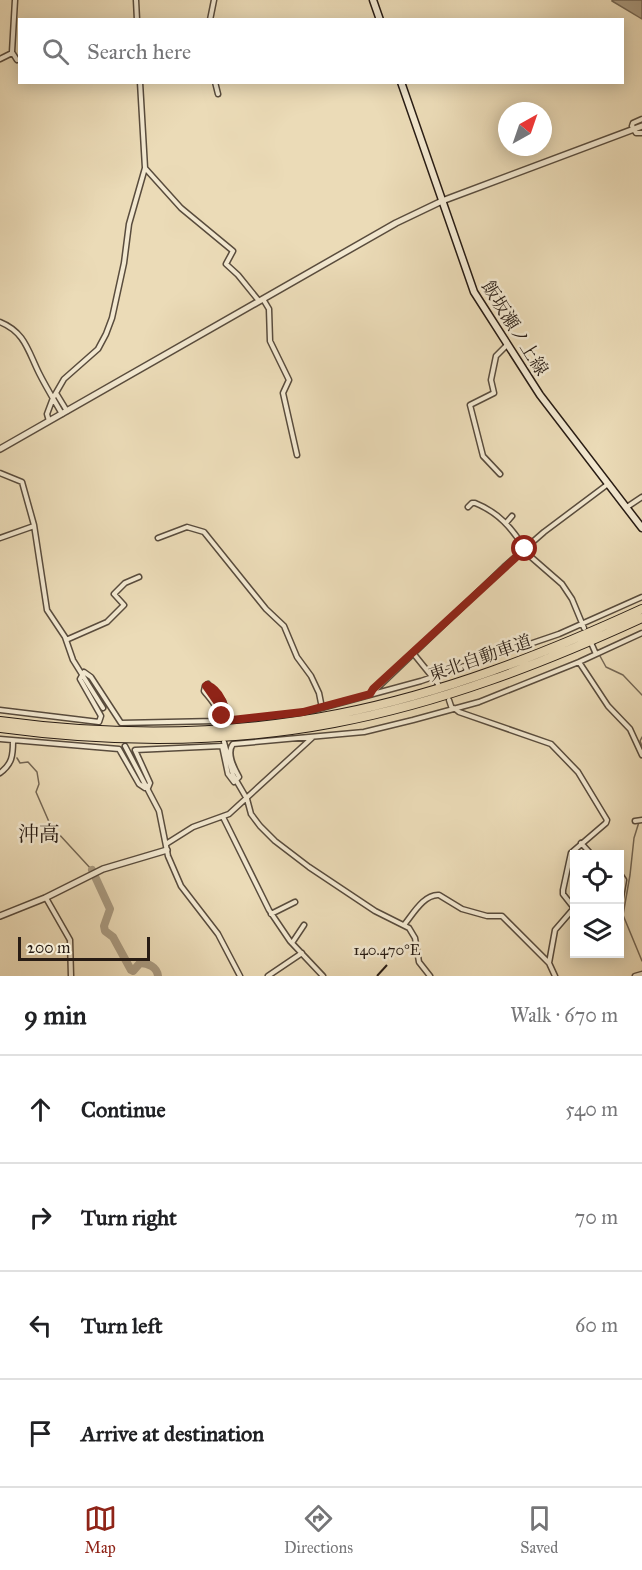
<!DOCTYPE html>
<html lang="en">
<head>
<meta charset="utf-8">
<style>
  :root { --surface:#fff; --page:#f6f6f6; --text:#202124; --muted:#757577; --line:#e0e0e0; --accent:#8f2418 }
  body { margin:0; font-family:"IM FELL Great Primer","Noto Serif JP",serif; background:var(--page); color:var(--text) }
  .controls { position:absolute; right:18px; bottom:18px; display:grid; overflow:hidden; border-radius:0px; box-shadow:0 3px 15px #0003 }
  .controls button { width:54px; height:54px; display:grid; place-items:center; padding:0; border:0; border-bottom:2px solid var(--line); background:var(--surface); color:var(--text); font:30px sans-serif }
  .compass { position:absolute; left:498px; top:102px; width:54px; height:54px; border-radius:50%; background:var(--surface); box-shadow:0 3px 15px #0003; rotate:40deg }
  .scale { position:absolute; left:18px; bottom:15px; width:132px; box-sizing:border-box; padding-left:6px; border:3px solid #281c14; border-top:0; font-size:16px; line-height:21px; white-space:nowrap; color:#281c14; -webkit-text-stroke:4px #f2e8d0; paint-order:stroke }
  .stop { position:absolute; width:18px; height:18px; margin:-14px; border:4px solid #8f2418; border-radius:50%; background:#fff }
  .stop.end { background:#8f2418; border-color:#fff; box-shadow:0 2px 6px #0008 }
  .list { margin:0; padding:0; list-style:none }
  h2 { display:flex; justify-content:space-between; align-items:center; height:78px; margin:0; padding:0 24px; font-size:26px }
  h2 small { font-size:20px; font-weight:400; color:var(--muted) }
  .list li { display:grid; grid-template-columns:39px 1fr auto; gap:18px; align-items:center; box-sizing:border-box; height:108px; padding:0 24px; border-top:2px solid var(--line) }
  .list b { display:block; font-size:22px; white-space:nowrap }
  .list em { font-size:20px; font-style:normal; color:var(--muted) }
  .icon { flex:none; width:33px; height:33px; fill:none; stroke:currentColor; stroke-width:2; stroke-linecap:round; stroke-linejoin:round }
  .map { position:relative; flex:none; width:642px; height:976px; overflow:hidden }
  .search { position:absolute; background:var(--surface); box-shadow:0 3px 15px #0003; left:18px; right:18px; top:18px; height:66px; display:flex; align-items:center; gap:15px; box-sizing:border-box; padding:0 21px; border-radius:0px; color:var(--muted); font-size:22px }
  .sheet { height:510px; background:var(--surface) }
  nav { display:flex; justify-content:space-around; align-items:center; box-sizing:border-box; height:84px; border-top:2px solid var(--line); background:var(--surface); font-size:16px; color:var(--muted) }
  nav a { display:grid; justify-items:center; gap:3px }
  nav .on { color:var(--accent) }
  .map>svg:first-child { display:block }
  .water { fill:#a99a80; stroke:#756855; stroke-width:1.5 }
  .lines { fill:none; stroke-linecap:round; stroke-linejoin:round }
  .stream { stroke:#756855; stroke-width:1.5 }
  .river { stroke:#a99a80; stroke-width:8 }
  .minor-casing { stroke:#594c3d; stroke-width:7 }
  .tertiary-casing { stroke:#594c3d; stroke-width:8 }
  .secondary-casing { stroke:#281c14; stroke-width:9 }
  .motorway-casing { stroke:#281c14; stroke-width:10 }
  .minor { stroke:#f2e8d0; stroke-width:4 }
  .tertiary { stroke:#f2e8d0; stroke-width:5 }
  .secondary { stroke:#f2e8d0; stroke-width:6 }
  .motorway { stroke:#ebdbb7; stroke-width:8 }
  .route { stroke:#8f2418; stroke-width:8 }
  .ticks { fill:none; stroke:#281c14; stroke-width:2 }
  .labels { text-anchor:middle; stroke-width:5; stroke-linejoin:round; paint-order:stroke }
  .street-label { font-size:18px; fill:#281c14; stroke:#f2e8d0 }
  .quarter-label { font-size:21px; fill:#281c14; stroke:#f2e8d0 }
  .ticks-label { font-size:15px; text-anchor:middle; fill:#281c14; stroke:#f2e8d0; stroke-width:5; stroke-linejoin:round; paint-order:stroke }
</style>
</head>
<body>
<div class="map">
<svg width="642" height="976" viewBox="0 0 642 976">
  <rect width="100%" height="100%" fill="#ebdbb7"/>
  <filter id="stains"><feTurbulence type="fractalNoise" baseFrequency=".00333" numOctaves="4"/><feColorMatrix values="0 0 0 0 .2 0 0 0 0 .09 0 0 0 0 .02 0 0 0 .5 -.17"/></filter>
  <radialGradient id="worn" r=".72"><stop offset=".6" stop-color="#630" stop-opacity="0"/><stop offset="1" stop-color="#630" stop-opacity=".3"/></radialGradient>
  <path class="water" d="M612 0H642V19L612 1Z"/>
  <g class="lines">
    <path class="stream" d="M600 656 606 667 623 675 642 695
      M642 737 640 741 642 746
      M17 758 20 763 28 762 37 772 39 784 36 792 53 831 57 832 92 870
      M639 822 634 838 630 875 623 915 642 961"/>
    <path class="river" d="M92 870 110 909 104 926 105 931 113 937 131 970 133 971 140 963C148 963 157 967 158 976"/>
    <defs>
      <path id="minor" d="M15 0 12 52 17 60
        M136 0 137 20
        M210 20 214 0
        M0 59 12 53
        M215 82 218 94
        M642 119 633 123 632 126 636 133H642
        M145 168 181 208 233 251 226 264 238 275 259 301
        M263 299 269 309 270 341 289 380 283 393 297 455
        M0 322C25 332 28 351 39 373 46 387 54 400 62 414
        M56 393 67 411
        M49 421 47 414 53 398 64 379 98 349 106 334 112 318 124 263 129 224 145 168 140 82
        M0 473 22 482 34 525 47 610 65 637 73 660 103 708
        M500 474 483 456 470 405 494 393 491 380 496 356 507 345
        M468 507 472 503H475C498 512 512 528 525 549
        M627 507 642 497
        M506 523 512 516
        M0 538 34 526
        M158 538 187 527 204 532 266 609 284 626 297 657 311 676 319 693 322 708
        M523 550 562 584 572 599 584 628
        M66 640 107 622 124 605 114 594 125 583 139 577
        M592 645 596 654
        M413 653 438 684
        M579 662 608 706 630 729 642 755
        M206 686 220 706 223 724
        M371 694 504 567 544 532 608 484
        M449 700 452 709
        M454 708 459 712 551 744 578 772 607 820 606 823 571 853 563 890V894L574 908
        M0 710 99 722 101 716 80 679 84 672 91 677 121 723 215 721C222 710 211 700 204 691L205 686 208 684 223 701 228 718 232 721 303 713 421 681 559 634 642 597
        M0 739 119 749 139 784 145 788H148L150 783 135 750 222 746 228 774 234 782 239 777C234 768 226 753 233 744L364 732 413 720 479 702 579 662 642 633
        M224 742 233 775 247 799 251 814 260 826 275 841 309 867 375 911 409 928 415 938 419 962 430 976
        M125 746 159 811 168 856 181 886 218 934 240 976
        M0 773C12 764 13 756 13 741
        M223 817 269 910 290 941 323 976
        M635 821 642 820
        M581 843 592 855
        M166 844 193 827 229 814 313 737
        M620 874 624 880 620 903
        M46 898 70 940 71 976
        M271 914 295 902
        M404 925C413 914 424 894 439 895L462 909 487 916H502L549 963
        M292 943 304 925
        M268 976 302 953
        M555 976 549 963 555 930 574 908
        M635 976 642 974"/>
      <path id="tertiary" d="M0 449 396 223 442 201 642 126
        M0 916 45 898 103 869 167 850"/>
      <path id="secondary" d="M373 0 380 20
        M401 82 474 292 540 395 642 528"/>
      <path id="motorway" d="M0 721C112 736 227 736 338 714 444 693 544 654 642 609
        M0 728C111 743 223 744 334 723 441 703 544 663 642 618"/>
    </defs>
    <use href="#minor" class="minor-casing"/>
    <use href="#tertiary" class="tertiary-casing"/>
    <use href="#secondary" class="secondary-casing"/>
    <use href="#motorway" class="motorway-casing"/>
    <use href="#minor" class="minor"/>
    <use href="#tertiary" class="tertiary"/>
    <use href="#secondary" class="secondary"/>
    <use href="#motorway" class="motorway"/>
  </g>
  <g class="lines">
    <path class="route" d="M222 716 220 706 206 686 207 685C220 690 225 706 228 719L232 720 303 712 370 694 373 689 525 549"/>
  </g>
  <path class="ticks" d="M377 976 387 965"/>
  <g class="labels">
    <g class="street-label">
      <text transform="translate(515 328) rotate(58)" y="6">飯坂瀬ノ上線</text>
      <text transform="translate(480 658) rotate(-19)" y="6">東北自動車道</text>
    </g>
    <g class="quarter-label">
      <text x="39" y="841">沖高</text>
    </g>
  </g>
  <g class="ticks-label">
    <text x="387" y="955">140.470°E</text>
  </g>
  <rect width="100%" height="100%" filter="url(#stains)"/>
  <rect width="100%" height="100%" fill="url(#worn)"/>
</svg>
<div class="controls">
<button><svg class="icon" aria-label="locate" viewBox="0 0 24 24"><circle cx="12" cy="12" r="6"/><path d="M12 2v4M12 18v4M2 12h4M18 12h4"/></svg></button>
<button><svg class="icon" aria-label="layers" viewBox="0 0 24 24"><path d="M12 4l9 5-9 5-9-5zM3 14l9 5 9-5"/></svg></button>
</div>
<svg class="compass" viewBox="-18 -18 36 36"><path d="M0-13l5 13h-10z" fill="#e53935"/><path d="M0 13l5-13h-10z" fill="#757577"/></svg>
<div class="scale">200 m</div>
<div class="stop" style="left:525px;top:549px"></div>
<div class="stop end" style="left:222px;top:716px"></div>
<div class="search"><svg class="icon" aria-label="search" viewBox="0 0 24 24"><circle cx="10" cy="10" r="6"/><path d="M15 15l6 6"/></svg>Search here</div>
</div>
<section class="sheet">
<h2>9 min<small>Walk · 670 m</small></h2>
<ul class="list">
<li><svg class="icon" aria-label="ahead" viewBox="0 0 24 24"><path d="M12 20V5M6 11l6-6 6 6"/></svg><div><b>Continue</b></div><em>540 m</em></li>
<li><svg class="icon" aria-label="right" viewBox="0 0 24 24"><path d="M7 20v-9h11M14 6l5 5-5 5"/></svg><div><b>Turn right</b></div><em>70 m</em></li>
<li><svg class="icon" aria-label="left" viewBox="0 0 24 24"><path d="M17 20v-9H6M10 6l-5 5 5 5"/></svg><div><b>Turn left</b></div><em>60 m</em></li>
<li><svg class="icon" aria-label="arrive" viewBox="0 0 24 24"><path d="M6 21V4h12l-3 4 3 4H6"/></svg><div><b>Arrive at destination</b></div></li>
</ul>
</section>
<nav>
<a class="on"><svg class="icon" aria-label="map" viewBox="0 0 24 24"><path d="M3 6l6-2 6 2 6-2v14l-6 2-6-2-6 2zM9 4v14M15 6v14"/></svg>Map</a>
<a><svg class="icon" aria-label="directions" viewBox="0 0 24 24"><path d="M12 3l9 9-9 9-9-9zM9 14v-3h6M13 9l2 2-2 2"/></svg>Directions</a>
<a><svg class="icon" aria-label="saved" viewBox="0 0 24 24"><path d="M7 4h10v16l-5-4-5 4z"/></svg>Saved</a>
</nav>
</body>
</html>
